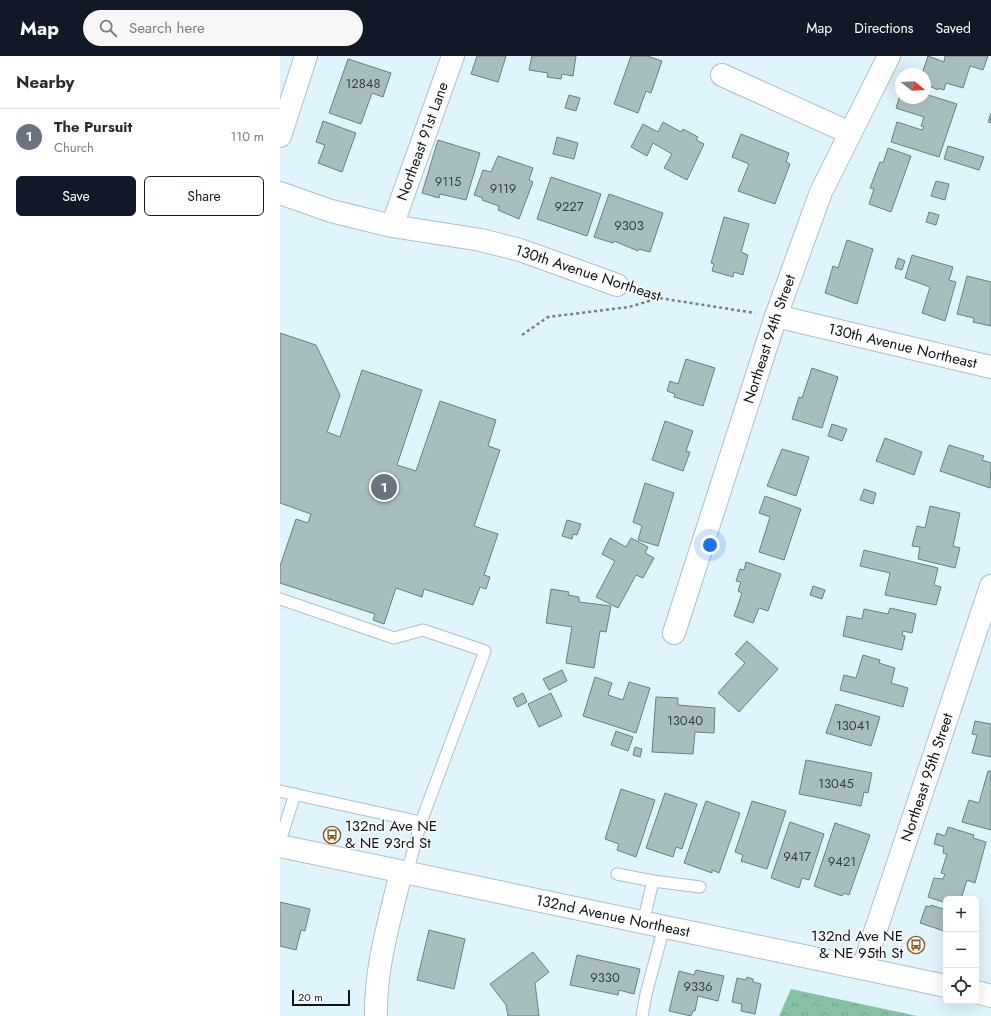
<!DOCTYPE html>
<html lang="en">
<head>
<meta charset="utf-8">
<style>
  :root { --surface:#fff; --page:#f7f7f7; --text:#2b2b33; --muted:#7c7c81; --line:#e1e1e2; --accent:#111827 }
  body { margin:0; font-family:Jost,sans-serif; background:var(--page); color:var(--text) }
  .controls { position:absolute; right:12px; bottom:12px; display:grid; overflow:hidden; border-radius:6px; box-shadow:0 4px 16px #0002 }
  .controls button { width:36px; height:36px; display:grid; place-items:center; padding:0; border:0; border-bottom:1px solid var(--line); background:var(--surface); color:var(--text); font:20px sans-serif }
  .compass { position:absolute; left:615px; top:12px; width:36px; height:36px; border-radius:50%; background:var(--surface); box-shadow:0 4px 16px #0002; rotate:108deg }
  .scale { position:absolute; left:12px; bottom:10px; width:58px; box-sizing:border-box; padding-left:4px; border:2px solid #0e1518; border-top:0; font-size:11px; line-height:14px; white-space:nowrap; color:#0e1518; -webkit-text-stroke:3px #fdfdfd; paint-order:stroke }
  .you { position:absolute; left:430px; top:489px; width:14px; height:14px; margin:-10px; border:3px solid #fff; border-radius:50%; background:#1a73e8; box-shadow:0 0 0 6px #1a73e833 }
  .badge { display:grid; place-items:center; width:26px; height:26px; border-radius:50%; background:var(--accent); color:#fff; font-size:13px; font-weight:700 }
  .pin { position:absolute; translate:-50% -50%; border:2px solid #fff; box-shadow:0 1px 4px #0006 }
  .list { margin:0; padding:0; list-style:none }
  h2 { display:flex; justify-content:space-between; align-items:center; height:52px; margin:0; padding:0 16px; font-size:17px }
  h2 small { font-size:13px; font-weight:400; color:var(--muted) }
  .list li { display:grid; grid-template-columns:26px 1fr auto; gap:12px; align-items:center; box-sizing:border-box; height:56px; padding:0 16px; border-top:1px solid var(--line) }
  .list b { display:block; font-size:15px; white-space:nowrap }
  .list p { margin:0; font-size:13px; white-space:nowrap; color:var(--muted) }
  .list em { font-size:13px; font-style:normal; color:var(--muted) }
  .actions { display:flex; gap:8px; padding:12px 16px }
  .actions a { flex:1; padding:9px 0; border:1px solid var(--accent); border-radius:6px; text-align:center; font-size:14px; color:var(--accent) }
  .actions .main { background:var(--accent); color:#fff }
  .icon { flex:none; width:22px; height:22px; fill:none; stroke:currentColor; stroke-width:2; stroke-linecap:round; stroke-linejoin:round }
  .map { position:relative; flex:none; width:711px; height:960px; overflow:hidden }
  header { display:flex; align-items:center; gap:24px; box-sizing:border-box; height:56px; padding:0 20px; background:var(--accent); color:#fff }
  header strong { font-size:19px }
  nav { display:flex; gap:22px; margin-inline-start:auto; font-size:14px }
  .search { width:280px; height:36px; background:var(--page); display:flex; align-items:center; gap:10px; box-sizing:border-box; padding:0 14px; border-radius:22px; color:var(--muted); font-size:15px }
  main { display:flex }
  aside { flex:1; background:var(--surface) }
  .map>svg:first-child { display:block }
  .forest { fill:url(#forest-crowns) }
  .building { fill:#a8bebe; stroke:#6a7f7e }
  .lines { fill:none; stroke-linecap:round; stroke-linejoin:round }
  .service-casing { stroke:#acbfc9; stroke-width:13 }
  .minor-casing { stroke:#acbfc9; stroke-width:24 }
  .tertiary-casing { stroke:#acbfc9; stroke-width:24 }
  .path { stroke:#727f85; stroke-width:2.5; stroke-dasharray:3 3; stroke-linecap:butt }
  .service { stroke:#fff; stroke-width:11 }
  .minor { stroke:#fff; stroke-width:22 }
  .tertiary { stroke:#fff; stroke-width:22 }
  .labels { text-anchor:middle; stroke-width:3; stroke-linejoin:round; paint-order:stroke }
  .number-label { font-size:13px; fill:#343f42 }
  .street-label { font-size:15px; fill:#0e1518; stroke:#fdfdfd }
  .poi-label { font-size:15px; fill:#0e1518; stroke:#fdfdfd; text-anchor:start }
</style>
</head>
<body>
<header>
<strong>Map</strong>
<div class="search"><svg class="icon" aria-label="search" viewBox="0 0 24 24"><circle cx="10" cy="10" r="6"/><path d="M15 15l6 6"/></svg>Search here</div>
<nav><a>Map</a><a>Directions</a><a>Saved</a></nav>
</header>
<main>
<aside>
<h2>Nearby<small></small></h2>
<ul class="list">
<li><span class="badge" style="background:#6b7280">1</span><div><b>The Pursuit</b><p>Church</p></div><em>110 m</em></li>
</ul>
<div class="actions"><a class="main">Save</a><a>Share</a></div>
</aside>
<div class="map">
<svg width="711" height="960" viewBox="0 0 711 960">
  <defs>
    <pattern id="forest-crowns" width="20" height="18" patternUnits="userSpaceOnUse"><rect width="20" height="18" fill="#85c1a2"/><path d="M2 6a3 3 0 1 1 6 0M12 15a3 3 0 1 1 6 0" fill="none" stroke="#72a58b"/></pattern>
  </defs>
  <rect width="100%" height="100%" fill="#e0f4fd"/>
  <path class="forest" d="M511 933 637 960H499Z"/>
  <path class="building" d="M197 0H226L218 26 191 18Z
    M252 0H296L293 20 282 18 281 23 267 21 268 17 249 14Z
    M351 0H367L382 5 371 37 366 35 358 57 334 48Z
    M648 0 664 6 665 0H708L703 14 690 10 683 32 666 27 664 34 658 32V34L645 28V18H642Z
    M68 3 111 17 103 41 92 37 81 68 49 57Z
    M621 36V42H645V38L677 48 659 101 611 86 617 66 642 74 644 71 641 70 644 61 616 52Z
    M289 39 300 42 296 55 285 52Z
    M711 57V67L708 66Z
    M43 65 76 77 62 116 38 107 45 89 36 86Z
    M383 66 401 76 403 73 418 81 416 84 424 88 407 124 384 112 392 98 373 87 367 100 351 91 363 68 378 76Z
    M461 78 509 97 506 106 510 108 495 148 458 135 469 108 452 101Z
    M277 81 298 87 294 103 273 98Z
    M158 84 200 97 186 144 160 138 159 142 142 137Z
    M668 90 704 101 699 114 664 103Z
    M608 92 631 100 611 156 589 148 594 133 590 132 600 106 603 107Z
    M218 100 253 112 249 124 253 126 239 163 218 154 219 150 202 144 203 142 194 139 203 114 211 116Z
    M271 121 321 138 307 180 257 163Z
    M656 125 669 128 665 144 651 140Z
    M329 138 383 157 370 196 359 193 358 195 334 185 333 187 314 181Z
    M649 156 659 159 656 169 646 166Z
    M444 161 469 168 461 196 468 199 463 219 454 216 453 221 432 215 434 208 431 207Z
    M567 184 593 193 577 248 545 237 553 210 558 212Z
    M632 199 673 211 669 224 676 226 665 265 642 257 650 231 625 222Z
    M618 202 625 205 622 214 615 212Z
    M687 220 711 226V270L693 266 694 262 677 258Z
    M0 277 36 289 60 339 47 376 60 381 82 314 142 334 117 409 136 415 160 345 216 364 208 390 220 394 194 470 218 478 204 519 210 521 206 533 200 531 193 549 144 533 142 541 116 532 104 568 93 564 95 558 0 527V510L16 463 28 467 31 458 0 447Z
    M406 303 435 312 423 350 394 341 395 338 387 335 390 325 398 328Z
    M532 312 558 321 542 372 512 363 519 341 522 342Z
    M385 365 413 375 406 395 410 396 403 415 372 404Z
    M552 368 567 373 562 385 548 380Z
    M605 382 642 396 634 419 596 405Z
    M669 389 704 400 702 404 711 407 710 432 660 415Z
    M502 393 529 401 516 440 487 430Z
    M365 427 394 437 378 490 358 484 362 470 353 466Z
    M584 433 596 437 593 448 580 444Z
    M485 440 521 453 504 504 479 496 490 461 479 457Z
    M650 450 680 457 673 490 680 492 675 512 638 503 640 491 632 490 637 470 645 472Z
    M287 464 301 468 297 479 293 478 292 483 282 480Z
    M330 482 346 491 351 482 368 491 365 497 374 502 363 522 356 519 338 552 316 541 335 505 322 498Z
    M584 494 658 512 654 529 661 531 656 549 605 539 610 517 580 510Z
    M466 506 501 518 488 555 479 552 473 567 454 560 462 537 458 535 461 526 456 525 460 513 464 514Z
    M533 530 545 534 542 543 530 539Z
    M271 533 289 536 288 539 299 541V546L331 550 326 576 320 575 314 612 286 607 292 571 266 567Z
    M610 552 636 558 632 577 623 575 622 579 625 580 622 594 563 580 567 560 582 563 584 553 608 558Z
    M467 585 498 613 459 656 438 637 465 607 455 598Z
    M583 599 600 604 599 607 615 612 611 627 628 632 623 651 560 634 564 619 576 622Z
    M282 614 287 625 269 634 263 623Z
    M315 621 332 627 328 639 343 644 349 626 370 632 356 677 303 660Z
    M243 637 247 646 237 651 233 642Z
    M271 637 282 660 259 671 248 648Z
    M376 641 398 642V649L435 652 434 677 415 676 413 698 372 696Z
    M556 648 600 661 591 690 546 677Z
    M695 665 711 668V701L692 697 697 679 692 678Z
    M336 675 353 681 348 695 331 689Z
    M355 691 362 693 360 701 353 699Z
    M526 704 592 717 588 737 584 736 581 750 519 738Z
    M708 715H711V774L682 766 689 744 699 747Z
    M341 733 375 744 356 801 337 794 339 788 325 783Z
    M385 737 417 748 402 793 396 791 393 801 366 792Z
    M426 745 460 757 439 817 432 814V817L404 807Z
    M472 745 506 755 487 813 461 805 463 799 455 796Z
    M510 766 544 778 529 824 522 822 519 832 491 822Z
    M555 767 590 779 569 839 564 837 562 840 534 830Z
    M668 771 694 779 693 782 706 786 695 827 687 824 681 843H666V847L648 841 654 822 663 823 665 818 661 817 667 798 663 797 664 791 654 788 657 777 665 780Z
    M0 846 30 853 25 875 21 874 16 894 0 890Z
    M651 849 666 854V869L664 875 640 867 646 850 650 851Z
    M149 874 185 883 174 933 137 924Z
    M253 896 269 916 255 927 259 960H228L226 949 210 928Z
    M297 899 360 913 354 938 339 934 338 939 290 929Z
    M416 914 444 920 438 945 418 940 415 955H413L411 960 389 955 399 915 414 919Z
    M467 921 473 923V926L481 928 475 958 461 955 462 948 452 946 457 922 466 924Z"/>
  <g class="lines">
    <defs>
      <path id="service" d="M0 543 114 582 143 574 205 595 141 766
        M0 735 141 766 127 817
        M0 785 15 738
        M337 818 373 825 420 831
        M363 867 373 825
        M362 960 366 938 384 871"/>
      <g id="minor">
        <path d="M442 19 570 77"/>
        <path d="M0 80 26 0"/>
        <path d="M0 137 51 155 112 170 201 184 240 194 337 229"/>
        <path id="s1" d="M112 170 173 0"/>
        <path id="s2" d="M496 260 711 311"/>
        <path id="s3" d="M394 577 496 260 541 136 609 0"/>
        <path d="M96 960C95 910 110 864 121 816"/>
      </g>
      <g id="tertiary">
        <path id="s4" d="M0 790 666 930"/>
        <path id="s5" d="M583 912 711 530"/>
        <path d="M696 936 711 940"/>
      </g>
    </defs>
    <use href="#service" class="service-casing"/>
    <use href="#minor" class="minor-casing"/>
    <use href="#tertiary" class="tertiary-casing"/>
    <path class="path" d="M357 235 379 242 475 257
      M242 279 268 261 349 251 379 242"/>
    <use href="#service" class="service"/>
    <use href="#minor" class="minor"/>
    <use href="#tertiary" class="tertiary"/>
  </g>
  <defs>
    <symbol id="bus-ring" viewBox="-11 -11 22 22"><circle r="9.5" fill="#fdfdfd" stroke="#925418" stroke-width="1.5"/><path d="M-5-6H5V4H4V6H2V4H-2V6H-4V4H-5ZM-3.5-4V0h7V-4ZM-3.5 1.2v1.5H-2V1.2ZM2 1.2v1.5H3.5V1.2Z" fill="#925418"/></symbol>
  </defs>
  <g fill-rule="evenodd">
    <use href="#bus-ring" x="42" y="769" width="20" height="20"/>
    <use href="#bus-ring" x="626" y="879" width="20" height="20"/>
  </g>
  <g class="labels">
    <g class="number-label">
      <text x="83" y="32">12848</text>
      <text x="168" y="130">9115</text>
      <text x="223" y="137">9119</text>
      <text x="289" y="155">9227</text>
      <text x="349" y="174">9303</text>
      <text x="405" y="669">13040</text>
      <text x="573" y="674">13041</text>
      <text x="556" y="732">13045</text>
      <text x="517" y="805">9417</text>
      <text x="562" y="810">9421</text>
      <text x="325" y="926">9330</text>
      <text x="418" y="935">9336</text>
    </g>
    <g class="street-label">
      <text dy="5" stroke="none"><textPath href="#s1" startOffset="90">Northeast 91st Lane</textPath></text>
      <text transform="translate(308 217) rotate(18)" y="5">130th Avenue Northeast</text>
      <text dy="5" stroke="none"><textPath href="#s3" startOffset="309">Northeast 94th Street</textPath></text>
      <text dy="5" stroke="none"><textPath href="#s2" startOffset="130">130th Avenue Northeast</textPath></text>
      <text dy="5" stroke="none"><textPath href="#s5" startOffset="201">Northeast 95th Street</textPath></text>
      <text dy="5" stroke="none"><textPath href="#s4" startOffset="340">132nd Avenue Northeast</textPath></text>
    </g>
    <g class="poi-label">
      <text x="65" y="775">132nd Ave NE<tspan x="65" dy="17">&amp; NE 93rd St</tspan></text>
      <text x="623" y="885" text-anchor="end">132nd Ave NE<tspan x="623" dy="17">&amp; NE 95th St</tspan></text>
    </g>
  </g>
</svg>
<div class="controls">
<button>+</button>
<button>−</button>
<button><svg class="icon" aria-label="locate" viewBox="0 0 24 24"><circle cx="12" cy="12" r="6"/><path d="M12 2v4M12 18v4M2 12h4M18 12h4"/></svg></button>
</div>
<svg class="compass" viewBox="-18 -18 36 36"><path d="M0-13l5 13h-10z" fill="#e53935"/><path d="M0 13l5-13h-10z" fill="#7c7c81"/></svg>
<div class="scale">20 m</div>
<div class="you"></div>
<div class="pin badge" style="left:104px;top:431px;background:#6b7280">1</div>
</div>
</main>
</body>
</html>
